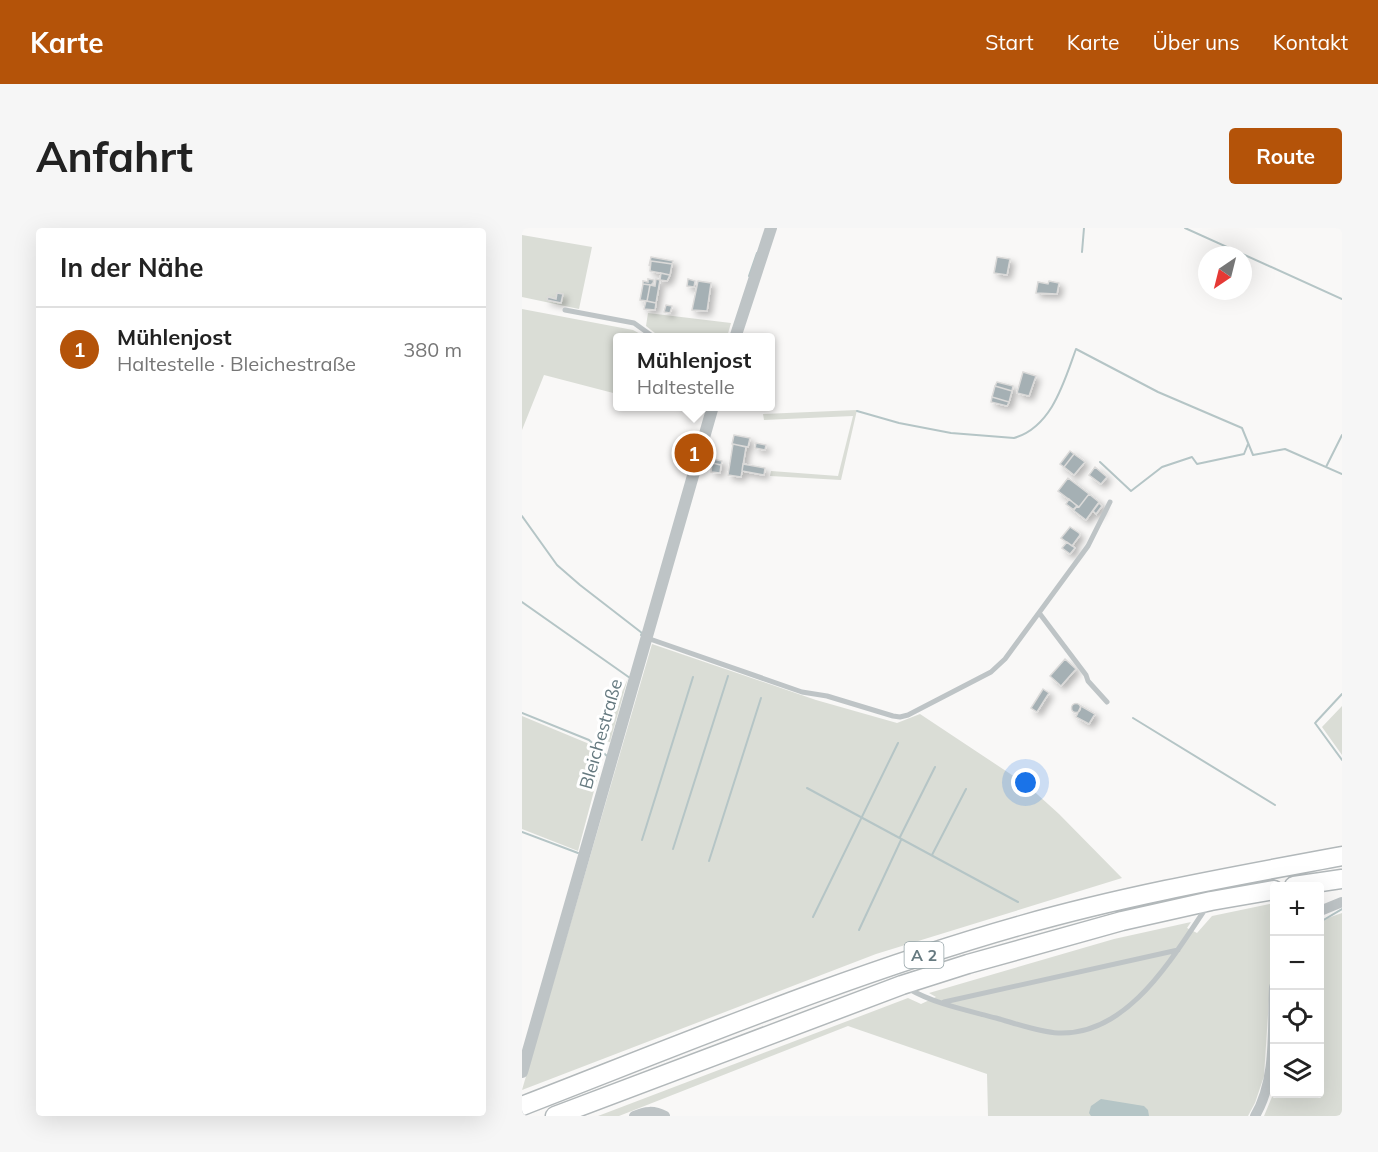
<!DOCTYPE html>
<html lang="de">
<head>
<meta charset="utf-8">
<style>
  :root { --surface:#fff; --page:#f6f6f6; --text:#222; --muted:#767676; --line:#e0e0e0; --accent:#b45309 }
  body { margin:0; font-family:Mulish,sans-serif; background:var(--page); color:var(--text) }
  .controls { position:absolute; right:18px; bottom:18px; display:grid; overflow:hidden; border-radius:6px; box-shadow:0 6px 24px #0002 }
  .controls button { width:54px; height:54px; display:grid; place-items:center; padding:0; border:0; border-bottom:2px solid var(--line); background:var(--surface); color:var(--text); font:30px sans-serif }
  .compass { position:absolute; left:676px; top:18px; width:54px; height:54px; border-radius:50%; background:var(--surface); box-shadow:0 6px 24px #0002; rotate:215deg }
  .you { position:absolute; left:504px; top:555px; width:21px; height:21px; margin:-15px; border:4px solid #fff; border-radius:50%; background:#1a73e8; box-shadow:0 0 0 9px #1a73e833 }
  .badge { display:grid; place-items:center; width:39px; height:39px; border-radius:50%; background:var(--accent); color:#fff; font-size:20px; font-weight:700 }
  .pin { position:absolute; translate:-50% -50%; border:3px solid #fff; box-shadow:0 2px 6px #0006 }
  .popup { position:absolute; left:91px; top:105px; width:162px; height:78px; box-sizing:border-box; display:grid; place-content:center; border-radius:6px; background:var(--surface); filter:drop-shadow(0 2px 4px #0005); font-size:20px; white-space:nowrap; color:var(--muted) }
  .popup b { font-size:22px; color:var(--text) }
  .popup::after { content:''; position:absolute; left:50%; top:100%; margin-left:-12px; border:12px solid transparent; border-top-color:var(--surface) }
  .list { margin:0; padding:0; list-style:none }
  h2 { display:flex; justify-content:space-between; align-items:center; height:78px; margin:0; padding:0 24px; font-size:26px }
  h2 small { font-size:20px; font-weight:400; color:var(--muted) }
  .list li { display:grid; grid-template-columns:39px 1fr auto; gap:18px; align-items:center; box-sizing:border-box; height:84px; padding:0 24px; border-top:2px solid var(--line) }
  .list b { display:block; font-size:22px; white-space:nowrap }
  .list p { margin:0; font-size:20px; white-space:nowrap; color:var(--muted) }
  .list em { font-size:20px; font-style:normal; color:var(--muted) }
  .icon { flex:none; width:33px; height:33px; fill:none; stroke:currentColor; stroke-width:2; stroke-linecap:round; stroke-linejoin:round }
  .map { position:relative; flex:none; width:820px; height:888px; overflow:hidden; border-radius:6px }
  header { display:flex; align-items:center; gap:36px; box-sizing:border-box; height:84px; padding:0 30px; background:var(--accent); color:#fff }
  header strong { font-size:28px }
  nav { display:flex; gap:33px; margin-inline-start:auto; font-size:21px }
  .intro { display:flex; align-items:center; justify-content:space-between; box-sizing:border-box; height:144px; padding:0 36px }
  h1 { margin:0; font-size:42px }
  .button { padding:15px 27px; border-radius:6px; background:var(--accent); color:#fff; font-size:21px; font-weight:700 }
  main { display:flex; gap:36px; padding:0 36px }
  aside { flex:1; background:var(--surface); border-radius:6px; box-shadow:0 6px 24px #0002 }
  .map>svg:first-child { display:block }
  .green { fill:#daddd6 }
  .water { fill:#b5c5c6 }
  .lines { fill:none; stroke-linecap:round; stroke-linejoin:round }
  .stream { stroke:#b5c5c6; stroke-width:2 }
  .building { fill:#a5b0b4; stroke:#dbdad9; stroke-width:1.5; filter:url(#shadow) }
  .motorway-casing { stroke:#b2b8ba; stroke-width:21 }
  .service { stroke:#bec4c6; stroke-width:5 }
  .minor { stroke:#bec4c6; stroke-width:10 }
  .tertiary { stroke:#bec4c6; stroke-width:12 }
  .motorway { stroke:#fff; stroke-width:18 }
  .labels { text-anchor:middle; stroke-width:6; stroke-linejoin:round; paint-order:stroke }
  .shield { fill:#fff; stroke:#94a2a6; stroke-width:1.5 }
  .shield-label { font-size:16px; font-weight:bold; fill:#667a80 }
  .street-label { font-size:18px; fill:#667a80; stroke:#fff }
</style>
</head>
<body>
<header>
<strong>Karte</strong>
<nav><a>Start</a><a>Karte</a><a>Über uns</a><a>Kontakt</a></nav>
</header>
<div class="intro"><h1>Anfahrt</h1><a class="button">Route</a></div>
<main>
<aside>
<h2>In der Nähe<small></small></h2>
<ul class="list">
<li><span class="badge">1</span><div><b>Mühlenjost</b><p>Haltestelle · Bleichestraße</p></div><em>380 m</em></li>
</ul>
</aside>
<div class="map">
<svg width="820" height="888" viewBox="0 0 820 888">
  <defs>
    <filter id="shadow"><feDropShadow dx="4" dy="4" stdDeviation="3" flood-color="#0004"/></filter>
  </defs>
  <rect width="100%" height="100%" fill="#f9f8f7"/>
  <path class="green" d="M0 7 70 19 57 81 0 69Z
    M0 81 111 102 124 109 96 110 95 166 22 147 0 202Z
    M126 85 209 95 205 109H138L124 98Z
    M335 182 319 252 248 248 249 243 316 248 331 188 242 192 241 186Z
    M130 416 294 472 375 495 398 486 505 557 537 586 600 650 354 726 0 862Z
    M106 450 88 514 80 512Z
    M820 478V527L800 499Z
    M0 488 65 515 81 529 56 623 0 601Z
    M752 675V739L748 756 742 848 733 875 726 888H466L465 846 326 798 97 888H76L386 770 399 776 414 769 407 765 592 711 669 694 665 700 675 705 690 688Z
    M820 685V888H742L752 864 798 866V696L803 691Z"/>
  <path class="water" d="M579 871 622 878 626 882 627 888H569L567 885 569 878Z"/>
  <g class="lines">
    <path class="stream" d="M663 0 820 71
      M560 24 562 0
      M227 48 235 25
      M335 183 377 195 429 205 492 210C530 199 542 154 554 121L636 164 720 200 731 227 763 221 820 246
      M578 234 609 263 640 239 670 229 675 236 722 226 726 216
      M804 239 820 207
      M0 288 35 337 58 357 120 405 119 407
      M0 374 108 450
      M0 485 67 512 85 528
      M611 490 753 577
      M794 494 820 466
      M793 495 820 532
      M285 560 496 674
      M0 604 56 625
      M378 609 413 539
      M120 612 171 449
      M151 621 206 448
      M410 627 444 561
      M187 633 239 470
      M291 689 376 515
      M798 694 820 681
      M337 702 379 612
      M751 863 752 856"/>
  </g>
  <path class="building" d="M129 29 151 33 150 36 129 33 127 38Z
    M475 29 488 31 485 47 472 45Z
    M129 33 150 36 148 47 128 43Z
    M139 45 148 47 145 53 138 52Z
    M126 51 132 52 131 55 129 57 121 56V53L126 54Z
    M134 51 138 52 134 75 125 73 128 57 133 58Z
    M166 51 173 53 172 59 165 58Z
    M176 53 189 55 185 83 170 82Z
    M527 53 537 55 535 66 514 65 516 54 526 56Z
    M121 56 128 57 125 73 118 72Z
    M35 65 41 66 39 75 25 72 26 69 34 71Z
    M124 73 134 75 133 82 122 81Z
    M144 77 150 78 148 85 142 84Z
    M501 144 514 148 507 168 495 165Z
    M475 154 491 158 490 163 473 158Z
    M473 158 490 163 487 174 470 169Z
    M470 169 487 174 485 178 469 174Z
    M212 207 228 210 226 219 210 216Z
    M234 215 244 217 243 222 233 220Z
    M211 216 224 219 219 249 206 247Z
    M548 223 552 226 542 239 538 236Z
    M552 226 563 234 552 247 542 239Z
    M191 231 200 233 199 237 190 235Z
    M190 235 199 237 198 245 189 244Z
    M221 236 243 240 242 247 220 243Z
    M573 239 585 249 579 256 567 247Z
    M546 250 567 266 557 279 536 263Z
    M567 266 577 274 564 292 551 282 555 278 557 279Z
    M547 271 555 278 552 282 544 276Z
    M577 275 580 278 574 286 571 283Z
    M548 299 557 305 558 307 550 318 539 310Z
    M545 314 553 320 548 326 540 320Z
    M543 431 554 441 539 458 528 448Z
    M521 461 527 465 515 484 509 480Z
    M549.5 480a4.5 4.5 0 1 1 9 0a4.5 4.5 0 1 1-9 0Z
    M559 478 573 486 567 496 554 489Z"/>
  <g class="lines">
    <defs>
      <path id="motorway" d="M772 658 820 651
        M0 878C165 814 330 745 500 697 605 667 713 648 820 628
        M33 888 380 757 446 736 600 693 689 673 752 662"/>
    </defs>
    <use href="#motorway" class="motorway-casing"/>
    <path class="service" d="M43 82 112 95 133 110
      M518 386 564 447 566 453 585 474
      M125 410 280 464 305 468 371 488 378 489 386 487 469 444 483 431 566 318 588 274
      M387 761C413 776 444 782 474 790 492 795 517 804 536 805 606 808 650 730 684 680
      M422 774 656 722"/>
    <path class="minor" d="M798 683 820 674
      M112 888C123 883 132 882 143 888
      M733 888C755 851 750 801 752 759"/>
    <path class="tertiary" d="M213 110 249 0
      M0 844 191 178"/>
    <use href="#motorway" class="motorway"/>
  </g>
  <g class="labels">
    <rect class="shield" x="382.5" y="714" width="39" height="26" rx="4.5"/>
    <g class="shield-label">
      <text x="402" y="733">A 2</text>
    </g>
    <g class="street-label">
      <text transform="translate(79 506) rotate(-74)" y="6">Bleichestraße</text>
    </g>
  </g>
</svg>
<div class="controls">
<button>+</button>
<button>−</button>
<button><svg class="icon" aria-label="locate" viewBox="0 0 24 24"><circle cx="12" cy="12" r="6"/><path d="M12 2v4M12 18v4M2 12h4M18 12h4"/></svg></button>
<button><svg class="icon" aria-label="layers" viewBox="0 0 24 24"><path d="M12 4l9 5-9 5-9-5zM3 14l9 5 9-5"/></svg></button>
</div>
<svg class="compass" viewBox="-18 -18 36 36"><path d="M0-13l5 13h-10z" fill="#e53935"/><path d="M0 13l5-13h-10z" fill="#767676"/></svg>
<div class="you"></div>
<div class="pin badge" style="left:172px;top:225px">1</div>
<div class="popup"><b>Mühlenjost</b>Haltestelle</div>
</div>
</main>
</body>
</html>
